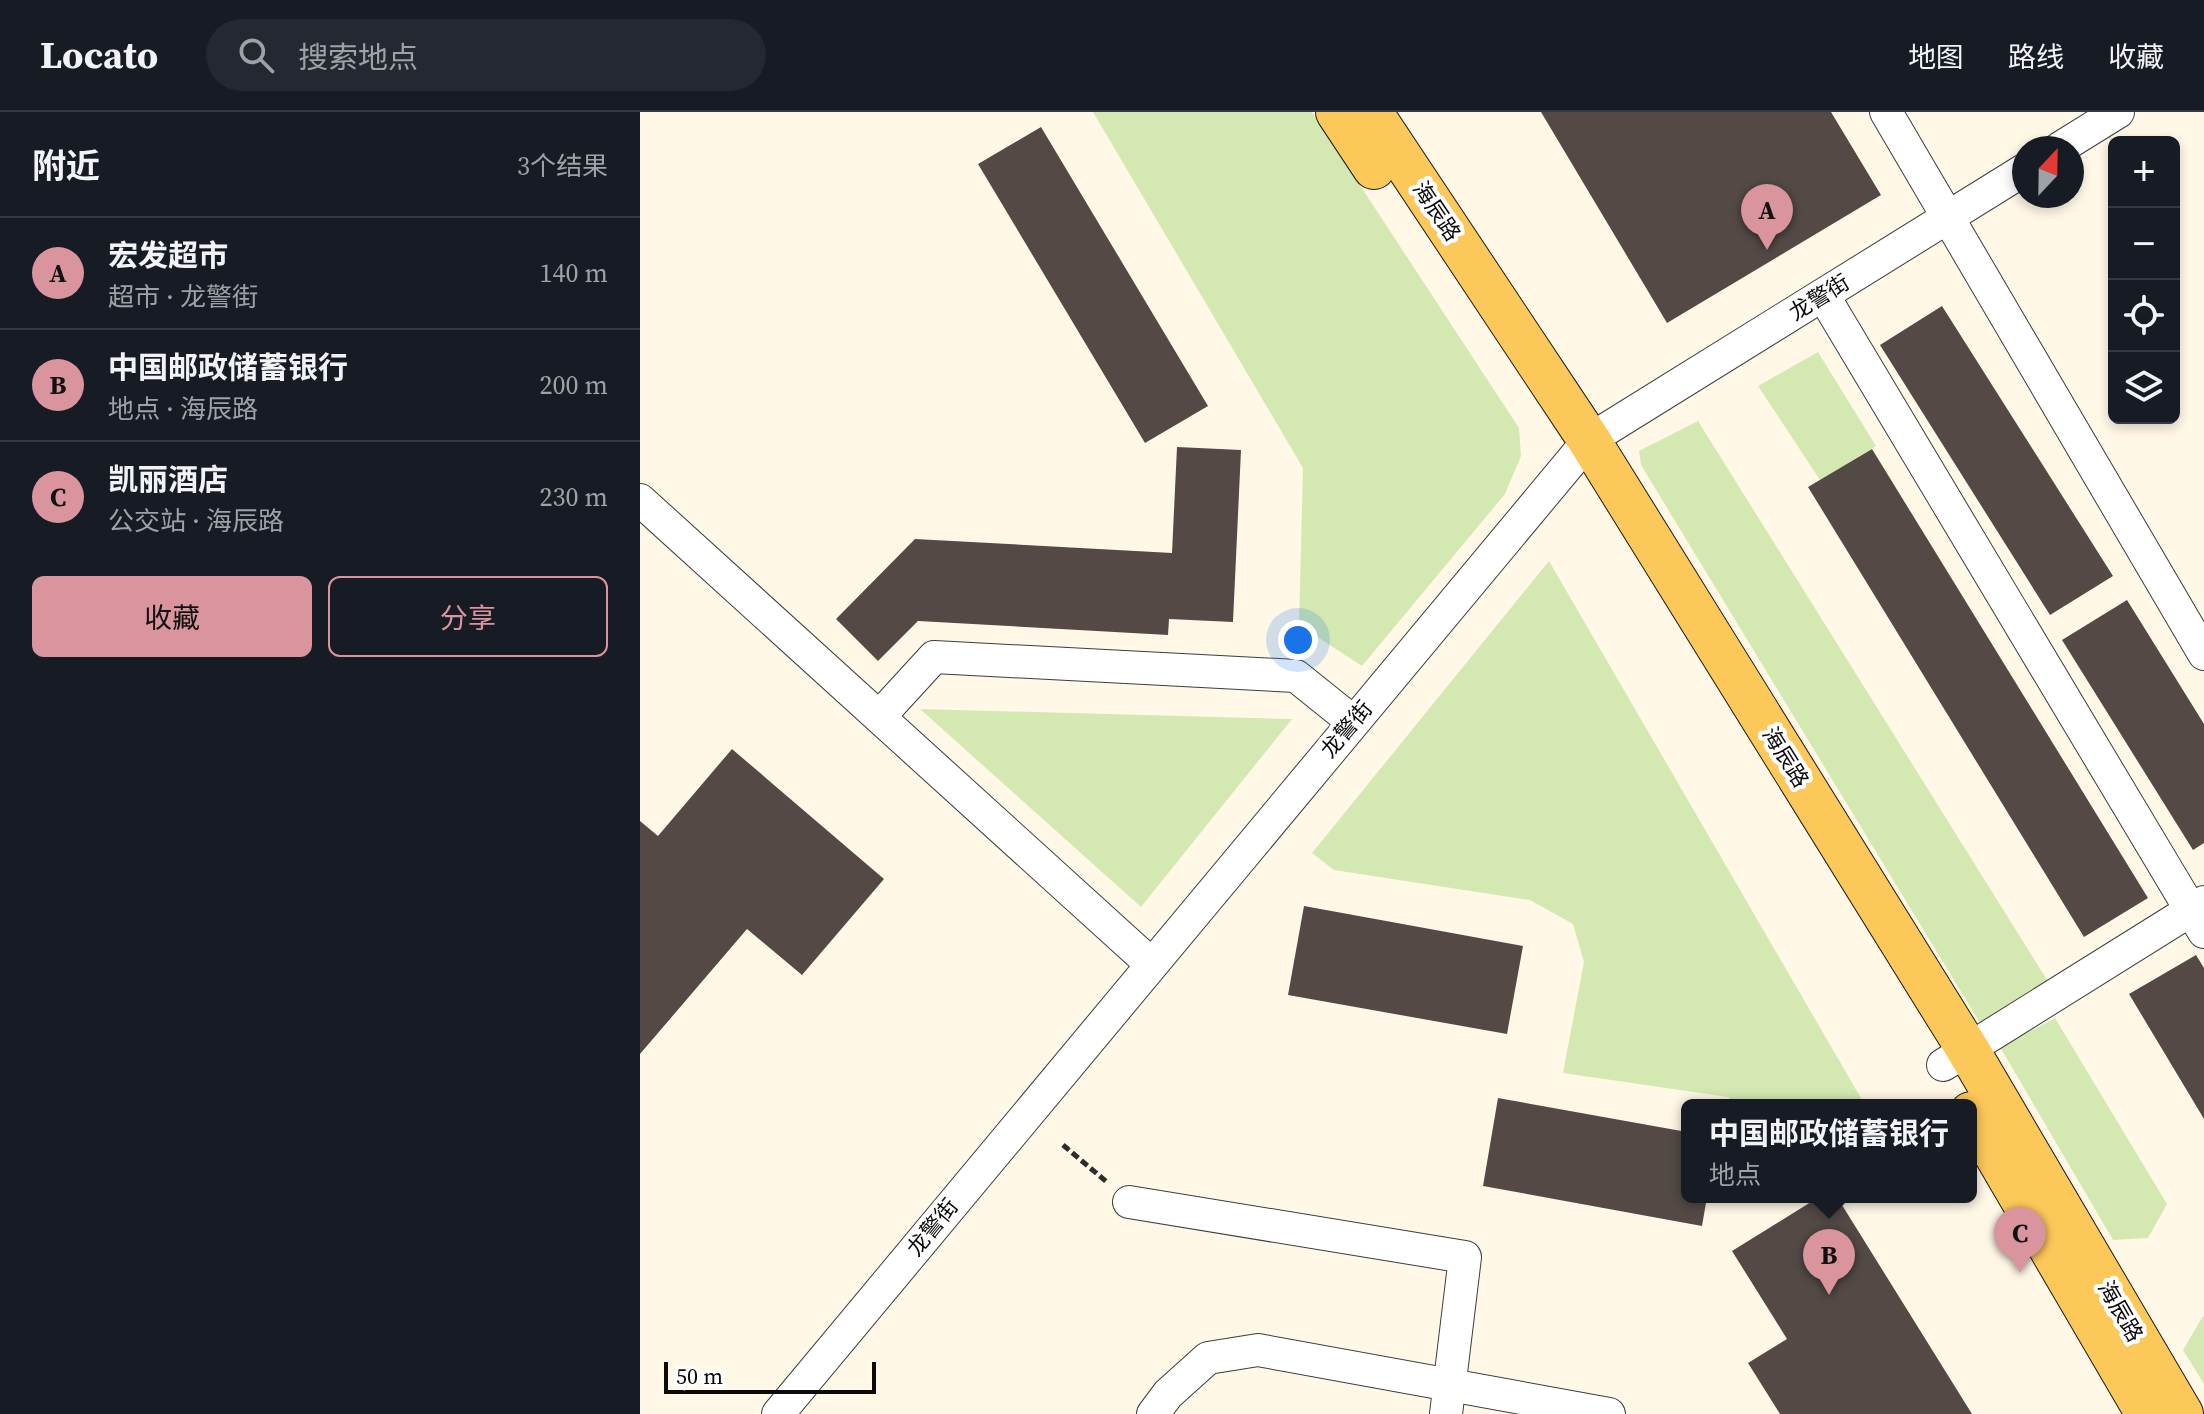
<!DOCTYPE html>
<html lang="zh">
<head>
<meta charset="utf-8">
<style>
  :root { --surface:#171b24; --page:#242831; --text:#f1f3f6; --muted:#9ea1a6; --line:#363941; --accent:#da949e }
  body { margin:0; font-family:"Source Serif 4","Noto Sans SC",serif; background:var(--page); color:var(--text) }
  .controls { position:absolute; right:24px; top:24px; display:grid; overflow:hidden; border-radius:12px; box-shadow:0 4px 12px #0003 }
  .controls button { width:72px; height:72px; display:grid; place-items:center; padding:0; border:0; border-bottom:2px solid var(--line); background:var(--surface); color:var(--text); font:40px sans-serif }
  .compass { position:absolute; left:1372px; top:24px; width:72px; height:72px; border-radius:50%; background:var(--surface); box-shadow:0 4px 12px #0003; rotate:22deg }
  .scale { position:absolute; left:24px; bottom:20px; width:212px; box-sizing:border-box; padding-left:8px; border:4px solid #0a0a0a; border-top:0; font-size:22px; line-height:28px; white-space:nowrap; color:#0a0a0a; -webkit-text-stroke:6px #fff; paint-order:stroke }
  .you { position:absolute; left:658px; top:528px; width:28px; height:28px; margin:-20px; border:6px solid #fff; border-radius:50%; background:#1a73e8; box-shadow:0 0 0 12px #1a73e833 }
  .badge { display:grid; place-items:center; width:52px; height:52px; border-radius:50%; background:var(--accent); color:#111; font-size:26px; font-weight:700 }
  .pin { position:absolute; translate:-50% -66px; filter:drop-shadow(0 2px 4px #0008) }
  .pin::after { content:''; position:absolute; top:42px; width:28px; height:24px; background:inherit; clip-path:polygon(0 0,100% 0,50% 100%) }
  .popup { position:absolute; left:1041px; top:987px; width:296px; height:104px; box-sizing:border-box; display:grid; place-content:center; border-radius:12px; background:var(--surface); filter:drop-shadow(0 2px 6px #0005); font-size:26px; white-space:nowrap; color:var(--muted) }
  .popup b { font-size:30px; color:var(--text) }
  .popup::after { content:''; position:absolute; left:50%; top:100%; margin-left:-16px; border:16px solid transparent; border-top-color:var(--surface) }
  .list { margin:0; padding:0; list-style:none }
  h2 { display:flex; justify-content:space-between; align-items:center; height:104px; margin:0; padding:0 32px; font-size:34px }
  h2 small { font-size:26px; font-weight:400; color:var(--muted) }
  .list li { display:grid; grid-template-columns:52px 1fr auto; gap:24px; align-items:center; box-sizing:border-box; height:112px; padding:0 32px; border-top:2px solid var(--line) }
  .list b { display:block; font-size:30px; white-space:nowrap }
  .list p { margin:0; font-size:26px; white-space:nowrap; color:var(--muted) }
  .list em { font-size:26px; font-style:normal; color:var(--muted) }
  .actions { display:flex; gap:16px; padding:24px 32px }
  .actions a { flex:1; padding:18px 0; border:2px solid var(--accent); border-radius:12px; text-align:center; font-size:28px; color:var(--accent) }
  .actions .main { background:var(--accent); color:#111 }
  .icon { flex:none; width:44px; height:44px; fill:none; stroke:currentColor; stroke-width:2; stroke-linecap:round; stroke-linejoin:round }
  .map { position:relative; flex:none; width:1564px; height:1302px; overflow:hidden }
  header { display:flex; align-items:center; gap:48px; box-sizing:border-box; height:112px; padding:0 40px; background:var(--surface); border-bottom:2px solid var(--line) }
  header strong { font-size:38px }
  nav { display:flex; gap:44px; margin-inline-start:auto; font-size:28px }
  .search { width:560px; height:72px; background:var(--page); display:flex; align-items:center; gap:20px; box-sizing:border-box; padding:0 28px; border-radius:44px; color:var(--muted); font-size:30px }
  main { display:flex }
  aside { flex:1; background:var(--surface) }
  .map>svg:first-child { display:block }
  .green { fill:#d3e9b1 }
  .building { fill:#534a46 }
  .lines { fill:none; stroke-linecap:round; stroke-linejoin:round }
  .minor-casing { stroke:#3d3d3d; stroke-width:34 }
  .major-casing { stroke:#1b1b1b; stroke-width:44 }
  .path { stroke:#2c2c2c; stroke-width:5; stroke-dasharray:8 4; stroke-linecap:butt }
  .minor { stroke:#fff; stroke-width:32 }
  .major { stroke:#fdc85a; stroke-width:42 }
  .labels { text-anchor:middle; stroke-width:8; stroke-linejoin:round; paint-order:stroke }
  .street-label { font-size:22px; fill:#0a0a0a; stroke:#fff }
</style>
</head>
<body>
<header>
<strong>Locato</strong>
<div class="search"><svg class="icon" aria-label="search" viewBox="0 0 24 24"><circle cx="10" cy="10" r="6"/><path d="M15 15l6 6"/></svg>搜索地点</div>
<nav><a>地图</a><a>路线</a><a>收藏</a></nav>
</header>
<main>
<aside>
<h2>附近<small>3个结果</small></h2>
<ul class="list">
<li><span class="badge">A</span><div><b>宏发超市</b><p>超市 · 龙警街</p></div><em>140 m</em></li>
<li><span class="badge">B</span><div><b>中国邮政储蓄银行</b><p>地点 · 海辰路</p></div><em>200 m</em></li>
<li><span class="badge">C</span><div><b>凯丽酒店</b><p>公交站 · 海辰路</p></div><em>230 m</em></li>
</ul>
<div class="actions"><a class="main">收藏</a><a>分享</a></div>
</aside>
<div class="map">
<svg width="1564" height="1302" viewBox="0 0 1564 1302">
  <rect width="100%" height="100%" fill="#fff8e7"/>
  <path class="green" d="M453 0H672L879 316 881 344 865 382 722 554 659 513 663 356Z
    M1178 240 1236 334 1180 368 1118 274Z
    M1058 309 1409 871 1340 911 1001 353 999 339Z
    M909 449 1225 993H1096L1088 985 923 961 944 850 933 812 890 788 694 758 672 741Z
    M280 597 652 607 501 795Z
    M1415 906 1527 1092 1508 1126 1473 1128 1360 935Z
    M1563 1204 1564 1205V1272L1543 1238Z"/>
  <path class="building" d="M901 0H1191L1241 83 1027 211Z
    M401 15 568 294 505 331 338 52Z
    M1302 194 1473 464 1410 503 1240 233Z
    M537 335 601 338 593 510 529 507 528 523 278 509 238 549 196 507 275 427 532 441Z
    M1232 337 1508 786 1444 825 1168 375Z
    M1487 488 1564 612V731L1553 738 1422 528Z
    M92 637 244 767 162 863 107 817 0 942V709L18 724Z
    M664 794 883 834 867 922 648 883Z
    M1556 843 1564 856V1007L1489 882Z
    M858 986 1047 1020V1085H1067L1062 1114 843 1074Z
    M1179 1085H1197L1332 1302H1140L1108 1251 1147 1227 1092 1139Z"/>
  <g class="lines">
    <defs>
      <path id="minor" d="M1246 0 1564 542
        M1420 36 1478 0
        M1183 183 1564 820
        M0 388 510 851
        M239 605 294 545 656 564 712 609
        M1303 953 1564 790
        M489 1090 825 1145 806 1302
        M138 1302 949 328 1384 58
        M513 1302 528 1282 568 1246 618 1238 969 1302"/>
      <path id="major" d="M697 0 734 56
        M731 0 949 328 1328 938 1542 1302
        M1331 1001 1507 1302"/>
    </defs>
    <use href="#minor" class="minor-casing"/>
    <use href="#major" class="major-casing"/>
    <path class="path" d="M423 1033 468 1071"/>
    <use href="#minor" class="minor"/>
    <use href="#major" class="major"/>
  </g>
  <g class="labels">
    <g class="street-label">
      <text transform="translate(797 99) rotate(56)" y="8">海辰路</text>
      <text transform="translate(1179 185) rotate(-32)" y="8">龙警街</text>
      <text transform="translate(706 617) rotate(-50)" y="8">龙警街</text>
      <text transform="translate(1146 645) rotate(58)" y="8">海辰路</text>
      <text transform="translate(292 1115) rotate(-51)" y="8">龙警街</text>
      <text transform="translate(1481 1199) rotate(60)" y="8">海辰路</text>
    </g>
  </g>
</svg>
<div class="controls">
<button>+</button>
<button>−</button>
<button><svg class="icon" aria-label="locate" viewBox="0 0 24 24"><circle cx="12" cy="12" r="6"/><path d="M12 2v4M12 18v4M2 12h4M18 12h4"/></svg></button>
<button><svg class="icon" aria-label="layers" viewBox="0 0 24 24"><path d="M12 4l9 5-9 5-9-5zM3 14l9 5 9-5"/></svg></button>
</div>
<svg class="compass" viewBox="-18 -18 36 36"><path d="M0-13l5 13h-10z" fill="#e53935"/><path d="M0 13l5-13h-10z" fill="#9ea1a6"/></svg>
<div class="scale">50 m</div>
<div class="you"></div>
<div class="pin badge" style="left:1127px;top:138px">A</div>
<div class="pin badge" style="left:1189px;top:1183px">B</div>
<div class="popup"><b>中国邮政储蓄银行</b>地点</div>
<div class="pin badge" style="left:1380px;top:1161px">C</div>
</div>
</main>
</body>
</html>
